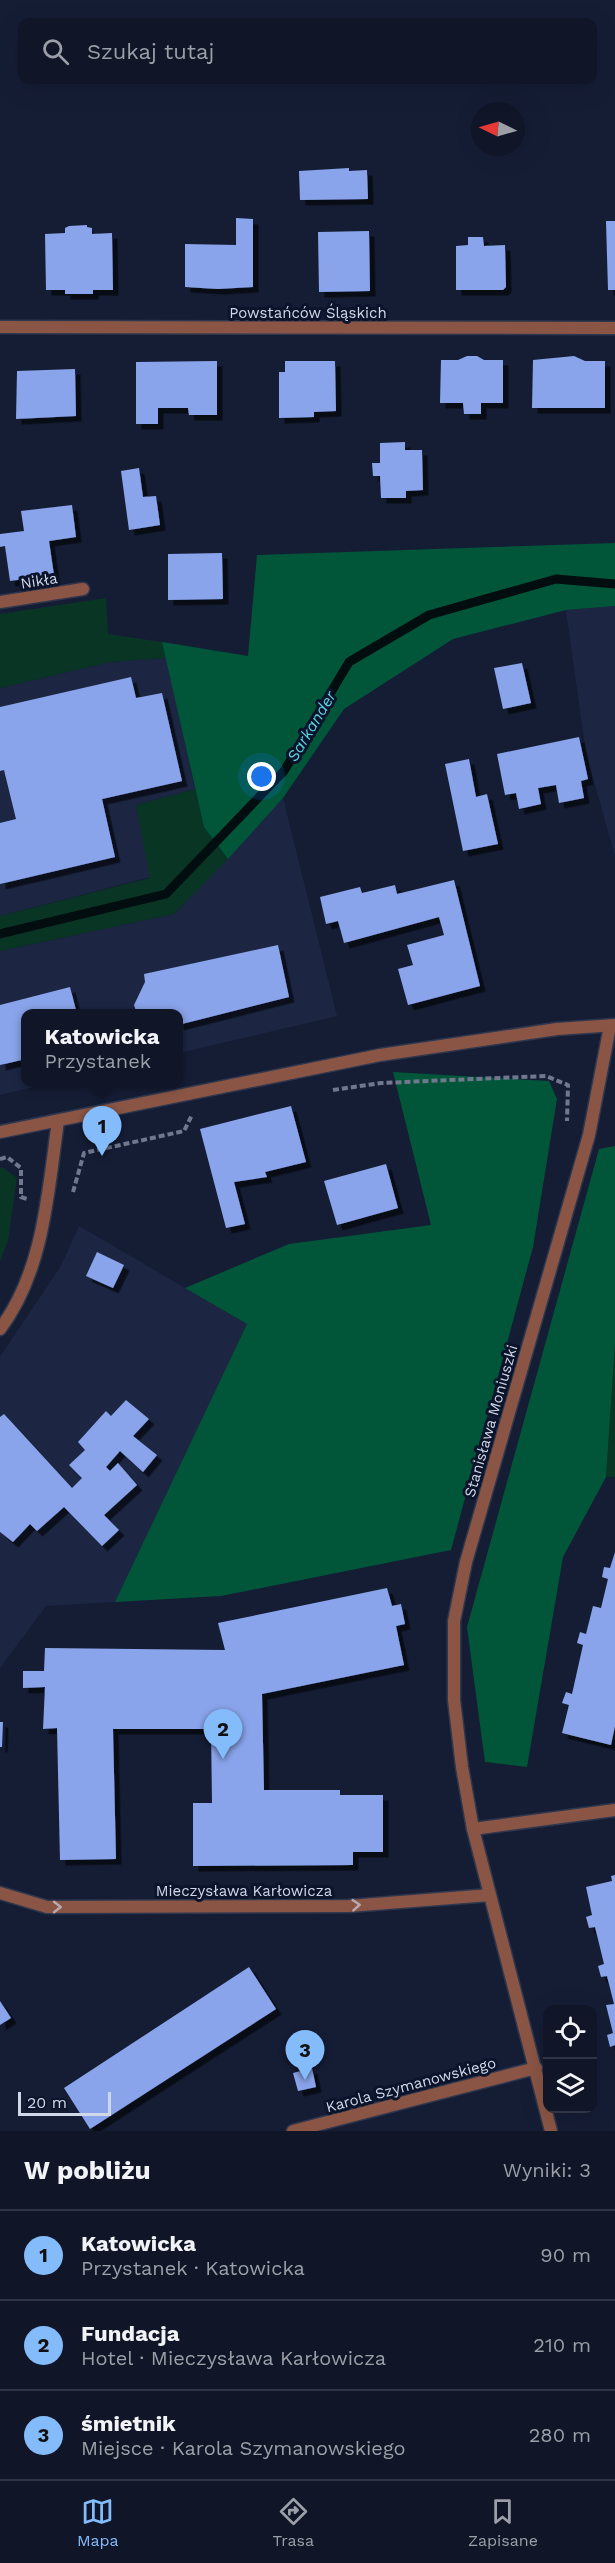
<!DOCTYPE html>
<html lang="pl">
<head>
<meta charset="utf-8">
<style>
  :root { --surface:#101628; --page:#191f30; --text:#f1f3f6; --muted:#9c9fa8; --line:#303545; --accent:#84bcfb }
  body { margin:0; font-family:"Work Sans",sans-serif; background:var(--page); color:var(--text) }
  .controls { position:absolute; right:18px; bottom:18px; display:grid; overflow:hidden; border-radius:12px; box-shadow:0 6px 24px #0002 }
  .controls button { width:54px; height:54px; display:grid; place-items:center; padding:0; border:0; border-bottom:2px solid var(--line); background:var(--surface); color:var(--text); font:30px sans-serif }
  .compass { position:absolute; left:471px; top:102px; width:54px; height:54px; border-radius:50%; background:var(--surface); box-shadow:0 6px 24px #0002; rotate:275deg }
  .scale { position:absolute; left:18px; bottom:15px; width:93px; box-sizing:border-box; padding-left:6px; border:3px solid #d0d7e8; border-top:0; font-size:16px; line-height:21px; white-space:nowrap; color:#d0d7e8; -webkit-text-stroke:4px #0c142b; paint-order:stroke }
  .you { position:absolute; left:262px; top:777px; width:21px; height:21px; margin:-15px; border:4px solid #fff; border-radius:50%; background:#1a73e8; box-shadow:0 0 0 9px #1a73e833 }
  .badge { display:grid; place-items:center; width:39px; height:39px; border-radius:50%; background:var(--accent); color:#111; font-size:20px; font-weight:700 }
  .pin { position:absolute; translate:-50% -50px; filter:drop-shadow(0 2px 3px #0008) }
  .pin::after { content:''; position:absolute; top:32px; width:21px; height:18px; background:inherit; clip-path:polygon(0 0,100% 0,50% 100%) }
  .popup { position:absolute; left:21px; top:1009px; width:162px; height:78px; box-sizing:border-box; display:grid; place-content:center; border-radius:12px; background:var(--surface); filter:drop-shadow(0 2px 4px #0005); font-size:20px; white-space:nowrap; color:var(--muted) }
  .popup b { font-size:22px; color:var(--text) }
  .popup::after { content:''; position:absolute; left:50%; top:100%; margin-left:-12px; border:12px solid transparent; border-top-color:var(--surface) }
  .list { margin:0; padding:0; list-style:none }
  h2 { display:flex; justify-content:space-between; align-items:center; height:78px; margin:0; padding:0 24px; font-size:26px }
  h2 small { font-size:20px; font-weight:400; color:var(--muted) }
  .list li { display:grid; grid-template-columns:39px 1fr auto; gap:18px; align-items:center; box-sizing:border-box; height:90px; padding:0 24px; border-top:2px solid var(--line) }
  .list b { display:block; font-size:22px; white-space:nowrap }
  .list p { margin:0; font-size:20px; white-space:nowrap; color:var(--muted) }
  .list em { font-size:20px; font-style:normal; color:var(--muted) }
  .icon { flex:none; width:33px; height:33px; fill:none; stroke:currentColor; stroke-width:2; stroke-linecap:round; stroke-linejoin:round }
  .map { position:relative; flex:none; width:615px; height:2131px; overflow:hidden }
  .search { position:absolute; background:var(--surface); box-shadow:0 6px 24px #0002; left:18px; right:18px; top:18px; height:66px; display:flex; align-items:center; gap:15px; box-sizing:border-box; padding:0 21px; border-radius:12px; color:var(--muted); font-size:22px }
  .sheet { height:348px; background:var(--surface) }
  nav { display:flex; justify-content:space-around; align-items:center; box-sizing:border-box; height:84px; border-top:2px solid var(--line); background:var(--surface); font-size:16px; color:var(--muted) }
  nav a { display:grid; justify-items:center; gap:3px }
  nav .on { color:var(--accent) }
  .map>svg:first-child { display:block }
  .built { fill:#1c2643 }
  .green { fill:#093524 }
  .forest { fill:#01563a }
  .lines { fill:none; stroke-linecap:round; stroke-linejoin:round }
  .stream { stroke:#010d0e; stroke-width:9 }
  .building { fill:#8aa4eb; filter:url(#shadow) }
  .service-casing { stroke:#2f374e; stroke-width:15 }
  .minor-casing { stroke:#2f374e; stroke-width:15 }
  .tertiary-casing { stroke:#2f374e; stroke-width:15 }
  .path { stroke:#71788d; stroke-width:4; stroke-dasharray:6 3; stroke-linecap:butt }
  .service { stroke:#8a5544; stroke-width:12 }
  .minor { stroke:#8a5544; stroke-width:12 }
  .tertiary { stroke:#8a5544; stroke-width:12 }
  .oneway { stroke:#b8aaaf }
  .labels { text-anchor:middle; stroke-width:6; stroke-linejoin:round; paint-order:stroke }
  .street-label { font-size:15px; fill:#d0d7e8; stroke:#0c142b }
  .water-label { font-size:16px; font-style:italic; fill:#58d6e1; stroke:#0c142b }
</style>
</head>
<body>
<div class="map">
<svg width="615" height="2131" viewBox="0 0 615 2131">
  <defs>
    <filter id="shadow"><feDropShadow dx="5.5" dy="5.5" stdDeviation="0" flood-color="#0009"/></filter>
  </defs>
  <rect width="100%" height="100%" fill="#151d35"/>
  <path class="built" d="M615 606V856L586 753 566 610Z
    M166 658 195 789 136 805 151 877 0 916V688L110 662Z
    M283 798 337 1016 179 1053 178 1014H26V1082L51 1083 0 1095V951L174 914Z
    M79 1226 247 1324 115 1602 46 1606 0 1668V1357L61 1266Z"/>
  <path class="green" d="M106 598 108 634 162 642 166 658 110 662 0 688V614Z
    M195 789 204 827 228 859 174 914 0 951V916L150 878 136 805Z
    M2 1167 17 1178 8 1240 0 1262V1168Z
    M615 1343V1477H606Z"/>
  <path class="forest" d="M615 543V606L566 610 453 639 344 709 283 798 228 859 204 827 162 642 248 656 257 555Z
    M393 1072 549 1081 557 1099 533 1247 451 1550 221 1596 115 1602 247 1324 185 1288 289 1244 431 1225Z
    M615 1146V1343L606 1477 563 1557 527 1767 485 1762 467 1627 599 1149Z"/>
  <g class="lines">
    <path class="stream" d="M0 934 166 894 284 771 349 662 429 615 556 579 615 584"/>
  </g>
  <path class="building" d="M349 168V171L367 170 368 199 300 200 299 171Z
    M236 218 253 219V287L218 289 185 287V244L236 245Z
    M606 221H615V290H608Z
    M87 225V227L92 228V234L112 233 113 290H93V294H65V290H46L45 234 65 233V228L69 226Z
    M369 231 370 291 319 292 318 232Z
    M468 237H483L484 246 505 245 506 287 503 290H456V246L468 245Z
    M467 356H477L484 360H503V403H481V414H464L463 403H440L441 360H458Z
    M574 356 585 361H605V408H532L533 360Z
    M217 361V415H189L188 408H158V424H136V362Z
    M285 361H335L336 411 314 412V417L279 418V372H285Z
    M75 369 76 416 16 419 17 371Z
    M405 442V450H422L423 490 406 491V498H381L380 476H373L372 463H380V443Z
    M139 468 143 497 156 496 160 525 129 530 121 471Z
    M72 505 76 537 49 541 54 575 10 581 5 546 0 547V534L24 531 21 511Z
    M222 553 223 599 168 600V554Z
    M522 663 531 703 503 709 494 668Z
    M131 677 136 698 162 693 182 781 102 799 115 857 0 884V823L16 819 4 770 0 771V707Z
    M579 737 588 779 581 781 584 798 559 803 556 785 538 788 541 804 519 809 516 793 505 795 497 754Z
    M469 759 476 797 487 794 498 844 463 851 445 764Z
    M454 880 480 986 408 1005 398 969 413 965 407 945 444 935 439 917 344 943 338 921 326 924 320 897 360 887 362 893 395 885 397 894Z
    M278 945 289 997 178 1025V1014H137L134 1005 145 982 144 974Z
    M70 987 77 1014H26V1059L0 1065V1005Z
    M291 1106 306 1162 265 1172 267 1177 234 1182 245 1224 226 1228 200 1129Z
    M386 1164 398 1208 337 1225 324 1181Z
    M97 1252 124 1265 113 1288 86 1276Z
    M126 1400 149 1419 133 1436 157 1455 143 1472 120 1451 106 1467 110 1471 118 1463 137 1485 104 1515 119 1530 102 1546 64 1507 37 1531 30 1524 13 1542 0 1532V1417L4 1414 72 1488 82 1478 69 1465 85 1450 78 1442 106 1411 111 1416Z
    M615 1552V1726L611 1745 562 1733 569 1705 562 1703 566 1692 572 1694 583 1645 577 1643 580 1632 586 1634 593 1606 601 1608 608 1579 602 1577 604 1567 610 1568Z
    M387 1588 392 1606 401 1604 405 1624 396 1626 404 1665 262 1694 264 1790H340V1795H383V1852H353V1865L193 1866V1803H212L211 1729H113L116 1859 60 1860 57 1728 43 1729 45 1687 23 1688V1671H44L45 1648 225 1650 218 1623Z
    M0 1722H3L2 1747H0Z
    M615 1875V2045L610 2047 607 2035 613 2033 606 2005 614 2004 607 1976 601 1977 598 1966 604 1964 595 1927 589 1928 586 1917 592 1915 586 1887 612 1881 611 1876Z
    M249 1967 276 2009 90 2129 64 2088Z
    M0 2001 11 2018 0 2025Z
    M312 2068 316 2087 298 2091 293 2073Z"/>
  <g class="lines">
    <defs>
      <path id="service" d="M473 1829 615 1810"/>
      <path id="minor" d="M0 327 615 328
        M0 602 83 589
        M0 1329C44 1271 48 1191 58 1121
        M0 1893 47 1907 349 1906 490 1895
        M293 2131 536 2068
        M551 2131 473 1829 462 1767 454 1700V1621L466 1562 589 1135 610 1026"/>
      <path id="tertiary" d="M0 1132 380 1055 557 1029 615 1025"/>
    </defs>
    <use href="#service" class="service-casing"/>
    <use href="#minor" class="minor-casing"/>
    <use href="#tertiary" class="tertiary-casing"/>
    <path class="path" d="M333 1090 381 1083 546 1076 568 1085 567 1121
      M0 1159 7 1157 21 1168V1197L27 1199
      M73 1192 84 1153 184 1131 192 1115"/>
    <use href="#service" class="service"/>
    <use href="#minor" class="minor"/>
    <use href="#tertiary" class="tertiary"/>
  </g>
  <defs><path id="oneway-chevron" d="M-2-3.5L2.5 0L-2 3.5" fill="none" stroke-width="1.6" stroke-linecap="round" stroke-linejoin="round" transform="scale(1.5)"/></defs>
  <g class="oneway">
    <use href="#oneway-chevron" transform="translate(356 1905) rotate(-4)"/>
    <use href="#oneway-chevron" transform="translate(57 1907)"/>
  </g>
  <g class="labels">
    <g class="street-label">
      <text x="308" y="318">Powstańców Śląskich</text>
      <text transform="translate(39 581) rotate(-9)" y="5">Nikła</text>
      <text transform="translate(491 1421) rotate(-74)" y="5">Stanisława Moniuszki</text>
      <text x="244" y="1896">Mieczysława Karłowicza</text>
      <text transform="translate(411 2085) rotate(-15)" y="5">Karola Szymanowskiego</text>
    </g>
    <g class="water-label">
      <text transform="translate(311 726) rotate(-59)" y="6">Sarkander</text>
    </g>
  </g>
</svg>
<div class="controls">
<button><svg class="icon" aria-label="locate" viewBox="0 0 24 24"><circle cx="12" cy="12" r="6"/><path d="M12 2v4M12 18v4M2 12h4M18 12h4"/></svg></button>
<button><svg class="icon" aria-label="layers" viewBox="0 0 24 24"><path d="M12 4l9 5-9 5-9-5zM3 14l9 5 9-5"/></svg></button>
</div>
<svg class="compass" viewBox="-18 -18 36 36"><path d="M0-13l5 13h-10z" fill="#e53935"/><path d="M0 13l5-13h-10z" fill="#9c9fa8"/></svg>
<div class="scale">20 m</div>
<div class="you"></div>
<div class="pin badge" style="left:102px;top:1156px">1</div>
<div class="popup"><b>Katowicka</b>Przystanek</div>
<div class="pin badge" style="left:223px;top:1759px">2</div>
<div class="pin badge" style="left:305px;top:2080px">3</div>
<div class="search"><svg class="icon" aria-label="search" viewBox="0 0 24 24"><circle cx="10" cy="10" r="6"/><path d="M15 15l6 6"/></svg>Szukaj tutaj</div>
</div>
<section class="sheet">
<h2>W pobliżu<small>Wyniki: 3</small></h2>
<ul class="list">
<li><span class="badge">1</span><div><b>Katowicka</b><p>Przystanek · Katowicka</p></div><em>90 m</em></li>
<li><span class="badge">2</span><div><b>Fundacja</b><p>Hotel · Mieczysława Karłowicza</p></div><em>210 m</em></li>
<li><span class="badge">3</span><div><b>śmietnik</b><p>Miejsce · Karola Szymanowskiego</p></div><em>280 m</em></li>
</ul>
</section>
<nav>
<a class="on"><svg class="icon" aria-label="map" viewBox="0 0 24 24"><path d="M3 6l6-2 6 2 6-2v14l-6 2-6-2-6 2zM9 4v14M15 6v14"/></svg>Mapa</a>
<a><svg class="icon" aria-label="directions" viewBox="0 0 24 24"><path d="M12 3l9 9-9 9-9-9zM9 14v-3h6M13 9l2 2-2 2"/></svg>Trasa</a>
<a><svg class="icon" aria-label="saved" viewBox="0 0 24 24"><path d="M7 4h10v16l-5-4-5 4z"/></svg>Zapisane</a>
</nav>
</body>
</html>
